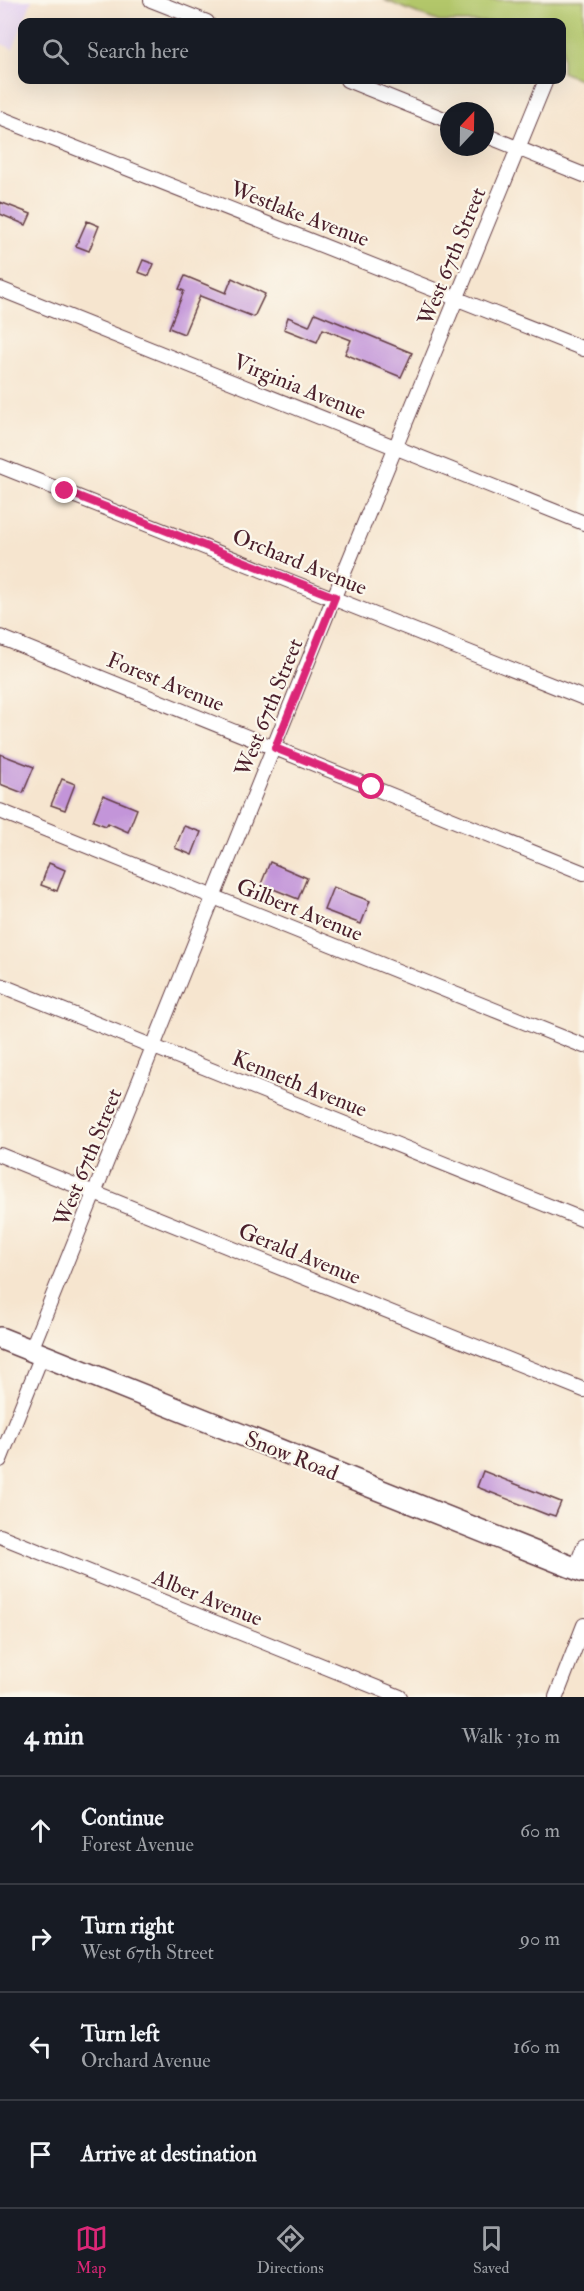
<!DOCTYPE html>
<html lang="en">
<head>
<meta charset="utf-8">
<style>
  :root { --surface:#171b24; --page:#242831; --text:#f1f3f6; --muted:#9ea1a6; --line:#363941; --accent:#db2777 }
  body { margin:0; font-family:"IM FELL Double Pica",serif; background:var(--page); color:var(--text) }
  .compass { position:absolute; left:440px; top:102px; width:54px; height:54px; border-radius:50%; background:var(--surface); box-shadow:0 6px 24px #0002; rotate:22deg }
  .stop { position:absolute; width:18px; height:18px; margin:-14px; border:4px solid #db2777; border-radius:50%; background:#fff }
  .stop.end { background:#db2777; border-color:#fff; box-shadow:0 2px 6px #0008 }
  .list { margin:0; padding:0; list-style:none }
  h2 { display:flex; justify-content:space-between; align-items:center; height:78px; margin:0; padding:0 24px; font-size:26px }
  h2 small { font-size:20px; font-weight:400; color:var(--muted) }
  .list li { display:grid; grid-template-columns:39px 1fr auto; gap:18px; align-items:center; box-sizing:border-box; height:108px; padding:0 24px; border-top:2px solid var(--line) }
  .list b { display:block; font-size:22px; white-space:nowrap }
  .list p { margin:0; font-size:20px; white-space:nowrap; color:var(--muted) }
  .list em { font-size:20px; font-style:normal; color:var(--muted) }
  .icon { flex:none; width:33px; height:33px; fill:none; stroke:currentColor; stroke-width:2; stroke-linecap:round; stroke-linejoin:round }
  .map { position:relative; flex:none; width:584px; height:1697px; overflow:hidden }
  .search { position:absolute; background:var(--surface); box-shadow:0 6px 24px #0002; left:18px; right:18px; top:18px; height:66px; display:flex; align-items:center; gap:15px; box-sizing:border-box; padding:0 21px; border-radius:12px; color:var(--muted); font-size:22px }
  .sheet { height:510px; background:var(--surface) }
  nav { display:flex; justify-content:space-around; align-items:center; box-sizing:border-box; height:84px; border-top:2px solid var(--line); background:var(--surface); font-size:16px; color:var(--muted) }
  nav a { display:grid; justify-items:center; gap:3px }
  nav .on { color:var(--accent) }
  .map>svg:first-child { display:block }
  .built { fill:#e5d3f1 }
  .green { fill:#b3c76b; stroke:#7e734b; stroke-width:1.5 }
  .building { fill:#c395d9 }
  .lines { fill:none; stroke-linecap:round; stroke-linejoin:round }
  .street-casing { stroke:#643d44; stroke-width:16 }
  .primary-casing { stroke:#643d44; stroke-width:24 }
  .street { stroke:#fff; stroke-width:14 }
  .primary { stroke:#fff; stroke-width:21 }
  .route { stroke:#db2777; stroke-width:8 }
  .labels { text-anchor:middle; stroke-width:4.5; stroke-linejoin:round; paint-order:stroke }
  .street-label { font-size:22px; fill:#4a1f2b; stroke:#fbf7ec }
</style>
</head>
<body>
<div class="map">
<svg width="584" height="1697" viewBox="0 0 584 1697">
  <rect width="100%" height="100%" fill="#fbf7ec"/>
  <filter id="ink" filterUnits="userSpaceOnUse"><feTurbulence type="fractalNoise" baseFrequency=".0167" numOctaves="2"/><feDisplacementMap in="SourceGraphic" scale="12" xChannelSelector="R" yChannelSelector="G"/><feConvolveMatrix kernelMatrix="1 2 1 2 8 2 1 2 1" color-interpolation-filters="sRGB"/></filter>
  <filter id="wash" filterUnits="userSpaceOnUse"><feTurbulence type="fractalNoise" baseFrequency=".008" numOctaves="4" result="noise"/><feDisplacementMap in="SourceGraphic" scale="24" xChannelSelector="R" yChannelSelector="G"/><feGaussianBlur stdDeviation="1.35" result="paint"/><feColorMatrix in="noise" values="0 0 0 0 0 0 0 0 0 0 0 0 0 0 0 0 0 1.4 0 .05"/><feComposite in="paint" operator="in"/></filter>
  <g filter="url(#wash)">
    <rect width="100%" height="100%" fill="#f6e5cf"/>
    <path class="built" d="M0 0H32L13 49 0 43Z"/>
    <path class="green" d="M384 0H584V81L562 72V22H439Z"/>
    <g id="blocks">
      <path class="building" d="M0 202 31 214 26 225 0 214Z
        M87 221 99 226 89 251 76 246Z
        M143 260 154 264 149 276 138 272Z
        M185 276 226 293 232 278 265 294 254 317 200 296 184 334 169 328 184 291 179 289Z
        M315 313 412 353 401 377 345 354 351 340 323 329 317 342 284 329 288 317 309 326Z
        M0 754 34 767 23 793 0 784Z
        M62 779 75 784 65 810 51 805Z
        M103 795 137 809 128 832 108 823 106 826 93 821Z
        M184 826 201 832 192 855 175 848Z
        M270 862 307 878 298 899 261 884Z
        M49 863 65 870 57 891 41 885Z
        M333 887 370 901 361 924 324 910Z
        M483 1471 561 1502 555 1516 549 1514 548 1515 477 1487Z"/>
    </g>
  </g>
  <g filter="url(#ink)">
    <use href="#blocks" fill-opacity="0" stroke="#643d44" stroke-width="1.5"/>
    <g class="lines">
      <defs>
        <path id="street" d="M151 0 207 22
          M347 80 449 121
          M0 118 584 349
          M485 135 584 175
          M0 289 584 523
          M0 466 584 698
          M0 637 584 873
          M0 811 584 1046
          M0 985 584 1220
          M0 1155 584 1390
          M31 1350 330 607 546 80
          M0 1460 42 1355
          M0 1536 400 1697
          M575 1569 584 1546
          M556 1697 584 1625"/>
        <path id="primary" d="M0 1338 584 1572"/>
      </defs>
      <use href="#street" class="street-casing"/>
      <use href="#primary" class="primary-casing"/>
      <use href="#street" class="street"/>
      <use href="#primary" class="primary"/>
    </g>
  </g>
  <g class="lines" filter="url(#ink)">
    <path class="route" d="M65 491 335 597 275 748 372 787"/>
  </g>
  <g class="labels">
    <g class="street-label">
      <text transform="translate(300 213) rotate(21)" y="8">Westlake Avenue</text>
      <text transform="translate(451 256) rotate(-68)" y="8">West 67th Street</text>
      <text transform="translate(300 386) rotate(22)" y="8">Virginia Avenue</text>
      <text transform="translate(300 561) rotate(22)" y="8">Orchard Avenue</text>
      <text transform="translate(166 681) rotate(22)" y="8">Forest Avenue</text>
      <text transform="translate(268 707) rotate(-68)" y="8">West 67th Street</text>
      <text transform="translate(300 909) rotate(22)" y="8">Gilbert Avenue</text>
      <text transform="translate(300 1083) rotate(22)" y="8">Kenneth Avenue</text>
      <text transform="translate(87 1157) rotate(-68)" y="8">West 67th Street</text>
      <text transform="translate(300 1253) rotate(22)" y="8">Gerald Avenue</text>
      <text transform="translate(292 1455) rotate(22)" y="8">Snow Road</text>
      <text transform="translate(208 1597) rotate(22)" y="8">Alber Avenue</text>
    </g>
  </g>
</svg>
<svg class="compass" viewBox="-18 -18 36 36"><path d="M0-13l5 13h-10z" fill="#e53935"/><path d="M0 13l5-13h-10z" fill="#9ea1a6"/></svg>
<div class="stop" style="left:372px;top:787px"></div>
<div class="stop end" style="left:65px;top:491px"></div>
<div class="search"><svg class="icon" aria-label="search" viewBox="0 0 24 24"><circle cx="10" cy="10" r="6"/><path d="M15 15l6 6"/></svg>Search here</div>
</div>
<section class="sheet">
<h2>4 min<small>Walk · 310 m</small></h2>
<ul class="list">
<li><svg class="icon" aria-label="ahead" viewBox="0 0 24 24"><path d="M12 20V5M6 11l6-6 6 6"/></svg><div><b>Continue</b><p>Forest Avenue</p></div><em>60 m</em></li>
<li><svg class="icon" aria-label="right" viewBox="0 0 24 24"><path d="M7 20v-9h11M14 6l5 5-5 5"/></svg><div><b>Turn right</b><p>West 67th Street</p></div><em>90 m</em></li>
<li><svg class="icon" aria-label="left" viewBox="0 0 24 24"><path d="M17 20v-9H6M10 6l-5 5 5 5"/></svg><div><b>Turn left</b><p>Orchard Avenue</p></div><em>160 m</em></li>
<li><svg class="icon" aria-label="arrive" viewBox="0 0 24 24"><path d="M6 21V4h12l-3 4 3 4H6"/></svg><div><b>Arrive at destination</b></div></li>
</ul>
</section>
<nav>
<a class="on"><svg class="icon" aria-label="map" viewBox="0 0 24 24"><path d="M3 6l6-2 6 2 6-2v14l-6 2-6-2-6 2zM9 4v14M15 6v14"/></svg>Map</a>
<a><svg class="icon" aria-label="directions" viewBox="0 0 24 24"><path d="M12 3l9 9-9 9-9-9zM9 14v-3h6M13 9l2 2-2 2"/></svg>Directions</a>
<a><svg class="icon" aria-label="saved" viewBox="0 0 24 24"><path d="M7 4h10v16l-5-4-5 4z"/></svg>Saved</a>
</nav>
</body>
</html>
